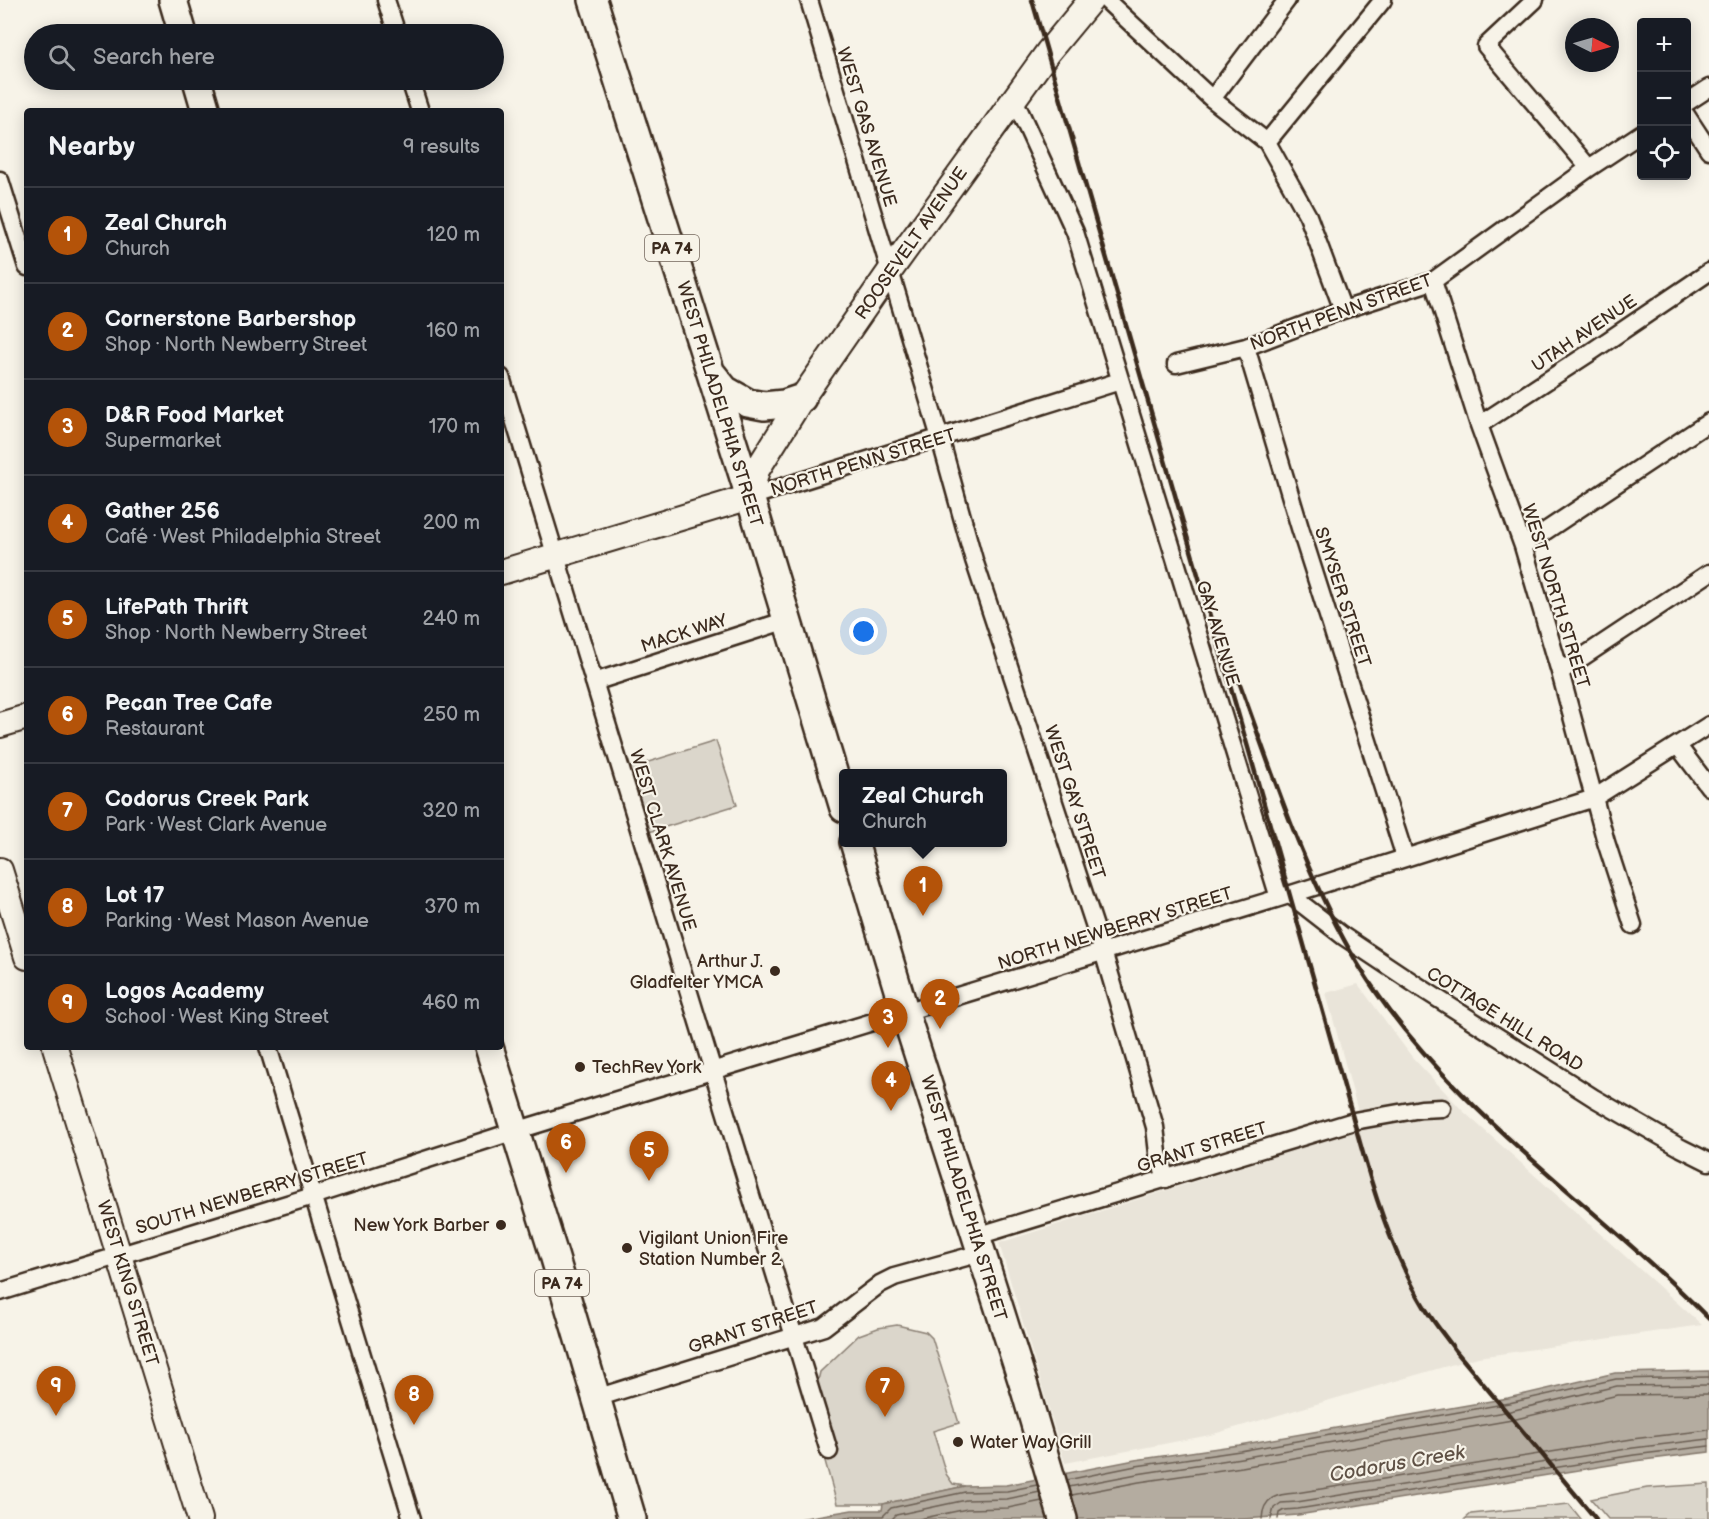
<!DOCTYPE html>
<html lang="en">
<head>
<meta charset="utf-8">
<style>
  :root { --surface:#171b24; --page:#242831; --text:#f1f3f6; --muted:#9ea1a6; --line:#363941; --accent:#b45309 }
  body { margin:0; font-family:"Balsamiq Sans",sans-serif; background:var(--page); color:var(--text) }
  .controls { position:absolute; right:18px; top:18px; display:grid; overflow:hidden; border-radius:6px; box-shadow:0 3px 15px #0003 }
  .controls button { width:54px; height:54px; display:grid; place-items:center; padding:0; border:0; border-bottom:2px solid var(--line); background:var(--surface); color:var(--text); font:30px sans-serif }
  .compass { position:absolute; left:1565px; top:18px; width:54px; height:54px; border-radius:50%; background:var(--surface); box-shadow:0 3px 15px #0003; rotate:95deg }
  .you { position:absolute; left:864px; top:632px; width:21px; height:21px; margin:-15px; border:4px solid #fff; border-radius:50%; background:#1a73e8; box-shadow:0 0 0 9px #1a73e833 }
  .badge { display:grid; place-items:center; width:39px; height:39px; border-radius:50%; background:var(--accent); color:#fff; font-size:20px; font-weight:700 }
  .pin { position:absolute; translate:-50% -50px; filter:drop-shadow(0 2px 3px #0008) }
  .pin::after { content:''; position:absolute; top:32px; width:21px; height:18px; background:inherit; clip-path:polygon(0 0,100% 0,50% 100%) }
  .popup { position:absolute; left:839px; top:769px; width:168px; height:78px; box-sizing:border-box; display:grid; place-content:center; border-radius:6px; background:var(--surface); filter:drop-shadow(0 2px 4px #0005); font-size:20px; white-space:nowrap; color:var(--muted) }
  .popup b { font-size:22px; color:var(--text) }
  .popup::after { content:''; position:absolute; left:50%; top:100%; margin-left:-12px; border:12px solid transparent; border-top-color:var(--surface) }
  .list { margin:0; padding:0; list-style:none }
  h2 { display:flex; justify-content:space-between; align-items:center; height:78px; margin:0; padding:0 24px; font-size:26px }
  h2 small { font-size:20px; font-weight:400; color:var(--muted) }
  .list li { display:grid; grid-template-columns:39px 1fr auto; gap:18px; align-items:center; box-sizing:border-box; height:96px; padding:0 24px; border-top:2px solid var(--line) }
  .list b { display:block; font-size:22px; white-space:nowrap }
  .list p { margin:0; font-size:20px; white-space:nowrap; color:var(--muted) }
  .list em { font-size:20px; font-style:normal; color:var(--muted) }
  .icon { flex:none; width:33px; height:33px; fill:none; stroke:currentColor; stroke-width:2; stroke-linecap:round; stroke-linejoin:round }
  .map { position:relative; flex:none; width:1709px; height:1519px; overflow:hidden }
  .search { position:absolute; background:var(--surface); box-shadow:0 3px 15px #0003; left:24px; top:24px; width:480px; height:66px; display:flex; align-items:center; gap:15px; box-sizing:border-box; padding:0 21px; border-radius:33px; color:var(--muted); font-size:22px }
  .panel { position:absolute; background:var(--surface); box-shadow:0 3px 15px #0003; left:24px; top:108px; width:480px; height:942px; border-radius:6px }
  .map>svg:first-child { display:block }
  .built { fill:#e9e4d9 }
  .green { fill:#dbd6cb; stroke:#8b8074; stroke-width:1.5 }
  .water { fill:#b4aca0; stroke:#84786c; stroke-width:1.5 }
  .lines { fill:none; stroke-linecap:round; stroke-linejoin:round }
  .shore { stroke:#6b5e52; stroke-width:1.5 }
  .street-casing { stroke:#3b2a1e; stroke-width:21 }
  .secondary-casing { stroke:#3b2a1e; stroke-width:28 }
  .primary-casing { stroke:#3b2a1e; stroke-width:32 }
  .street { stroke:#f7f3e8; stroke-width:16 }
  .secondary { stroke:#f7f3e8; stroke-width:24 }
  .primary { stroke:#f7f3e8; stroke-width:27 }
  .rail { stroke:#3b2a1e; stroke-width:4.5 }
  .poi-dot { fill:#3b2a1e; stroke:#f7f3e8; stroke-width:2 }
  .labels { text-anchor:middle; stroke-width:4.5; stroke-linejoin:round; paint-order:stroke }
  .shield { fill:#f7f3e8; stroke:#73665b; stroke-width:1.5 }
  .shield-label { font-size:16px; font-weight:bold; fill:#3b2a1e }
  .street-label { font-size:18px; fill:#3b2a1e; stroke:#f7f3e8 }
  .poi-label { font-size:18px; fill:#3b2a1e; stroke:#f7f3e8; text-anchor:start }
  .water-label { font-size:20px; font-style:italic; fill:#5f5145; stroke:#f7f3e8 }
</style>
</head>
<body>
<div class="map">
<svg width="1709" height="1519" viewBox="0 0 1709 1519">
  <rect width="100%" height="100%" fill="#f7f3e8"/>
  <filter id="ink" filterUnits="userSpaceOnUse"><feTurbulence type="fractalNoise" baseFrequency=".0167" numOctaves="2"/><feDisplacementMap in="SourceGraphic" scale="12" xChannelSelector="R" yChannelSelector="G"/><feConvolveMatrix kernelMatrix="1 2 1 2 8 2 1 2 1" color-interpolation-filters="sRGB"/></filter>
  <g filter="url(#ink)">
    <path class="built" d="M1358 984 1412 1057 1464 1112 1702 1325 1478 1357 1210 1435 1065 1463 999 1243 1327 1140 1363 1130 1326 993Z"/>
    <path class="green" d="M716 741 737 805 649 832 629 768Z
      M897 1325 926 1332 932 1338 959 1423 933 1431 946 1474 953 1484 965 1486 883 1504H837L811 1411 820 1372 859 1335 878 1328Z
      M1709 1484V1519H1608L1591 1499 1647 1488Z
      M1569 1504 1581 1519H1465L1471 1514Z"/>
    <path class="water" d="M1709 1371V1452L1635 1461 1298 1515 1243 1519H799L852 1510H882L883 1504 965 1486 1006 1485 1135 1460 1239 1445 1508 1398 1615 1373Z"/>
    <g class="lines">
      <path class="shore" d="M1067 1480 1136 1466 1240 1451 1509 1403 1616 1379 1709 1377
        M1069 1487 1137 1474 1241 1458 1510 1411 1617 1386 1709 1385
        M1072 1495 1139 1482 1242 1467 1512 1420 1618 1395 1709 1394
        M837 1519 853 1516H883L891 1508 965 1492 1007 1491 1037 1485
        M892 1519 896 1515 966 1500 1007 1499 1040 1492
        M919 1519 967 1509 1008 1508 1042 1501
        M1262 1519C1263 1497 1277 1494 1296 1493L1632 1439 1709 1430
        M1271 1519 1274 1508 1281 1503 1297 1502 1633 1448 1709 1439
        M1278 1519 1279 1513 1284 1510 1298 1509 1634 1455 1709 1446"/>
      <defs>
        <path id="street" d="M386 0 397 34
          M809 0 940 438 974 560 1103 951 1155 1127 1158 1153 1166 1179
          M1106 0 1212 99 1267 142 1308 216 1343 310
          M1535 0 1486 46 1589 168
          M410 80 420 111
          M1014 99 1075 232 1279 898
          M1212 99 1287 0
          M1686 103 1709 88
          M1686 115 1709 150
          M1267 142 1383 0
          M0 180 27 267
          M1433 281 1479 425 1523 546 1560 672 1606 842 1633 925
          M1246 347 1300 528 1405 857
          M1176 364 1246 347 1343 310 1433 281 1589 168 1642 133
          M501 377C610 735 722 1092 829 1451
          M1479 425 1591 352 1709 272
          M750 497 1120 381
          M1523 546 1709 422
          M1560 672 1709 573
          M594 682 787 620
          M1678 746 1709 787
          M1289 894 1343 936 1418 986 1594 1098 1681 1148 1709 1162
          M268 1047 412 1519
          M977 1236 1354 1121 1421 1109 1442 1108
          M0 1292 313 1196 515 1131 1279 898 1594 798 1709 725
          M596 1398 824 1327 880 1284 894 1277 981 1253"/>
        <path id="secondary" d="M501 572 750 497 757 470 802 398 890 271 986 138 1048 52 1091 0
          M0 725 27 717
          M0 870 27 957
          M55 1047 200 1519"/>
        <path id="primary" d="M173 0 183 34
          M593 0 750 497 844 808
          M197 80 206 111
          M713 375 725 390 748 403 764 406 784 404 802 398
          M854 842 905 1013 1023 1383 1063 1519
          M489 1047 554 1255 632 1519"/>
      </defs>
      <use href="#street" class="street-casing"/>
      <use href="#secondary" class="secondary-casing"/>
      <use href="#primary" class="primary-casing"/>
      <use href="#street" class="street"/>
      <use href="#secondary" class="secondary"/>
      <use href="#primary" class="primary"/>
      <path class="rail" d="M1032 0 1249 751 1364 1157C1379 1209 1397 1262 1425 1308 1434 1323 1445 1336 1455 1350L1596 1519
        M1230 657C1269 761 1301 870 1359 966 1447 1109 1593 1201 1709 1319"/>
    </g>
  </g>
  <g class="poi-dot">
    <circle cx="775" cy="971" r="6"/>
    <circle cx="580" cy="1067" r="6"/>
    <circle cx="501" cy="1225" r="6"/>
    <circle cx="627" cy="1248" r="6"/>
    <circle cx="958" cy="1442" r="6"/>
  </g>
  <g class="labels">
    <g class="shield">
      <rect x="645" y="235" width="54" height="26" rx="4.5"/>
      <rect x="535" y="1270" width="54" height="26" rx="4.5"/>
    </g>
    <g class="shield-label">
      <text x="672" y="254">PA 74</text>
      <text x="562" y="1289">PA 74</text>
    </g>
    <g class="street-label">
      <text transform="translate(867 127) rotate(73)" y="6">WEST GAS AVENUE</text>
      <text transform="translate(911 243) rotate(-55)" y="6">ROOSEVELT AVENUE</text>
      <text transform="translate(1341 312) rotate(-20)" y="6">NORTH PENN STREET</text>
      <text transform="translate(1584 333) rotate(-34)" y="6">UTAH AVENUE</text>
      <text transform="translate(720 404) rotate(73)" y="6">WEST PHILADELPHIA STREET</text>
      <text transform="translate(863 462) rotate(-17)" y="6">NORTH PENN STREET</text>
      <text transform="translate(1556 596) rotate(73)" y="6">WEST NORTH STREET</text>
      <text transform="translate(1343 597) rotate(72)" y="6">SMYSER STREET</text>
      <text transform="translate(684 633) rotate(-18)" y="6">MACK WAY</text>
      <text transform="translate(1218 633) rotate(73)" y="6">GAY AVENUE</text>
      <text transform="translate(1075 802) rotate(72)" y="6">WEST GAY STREET</text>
      <text transform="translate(663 840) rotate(73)" y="6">WEST CLARK AVENUE</text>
      <text transform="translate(1115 928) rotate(-17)" y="6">NORTH NEWBERRY STREET</text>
      <text transform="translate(1505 1019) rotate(32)" y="6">COTTAGE HILL ROAD</text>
      <text transform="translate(1202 1147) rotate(-17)" y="6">GRANT STREET</text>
      <text transform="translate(252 1193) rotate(-17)" y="6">SOUTH NEWBERRY STREET</text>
      <text transform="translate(964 1198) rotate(73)" y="6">WEST PHILADELPHIA STREET</text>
      <text transform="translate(128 1283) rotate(73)" y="6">WEST KING STREET</text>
      <text transform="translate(753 1327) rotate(-18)" y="6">GRANT STREET</text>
    </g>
    <g class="poi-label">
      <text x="763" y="967" text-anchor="end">Arthur J.<tspan x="763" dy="21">Gladfelter YMCA</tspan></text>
      <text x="592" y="1073">TechRev York</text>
      <text x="489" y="1231" text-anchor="end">New York Barber</text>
      <text x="639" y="1244">Vigilant Union Fire<tspan x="639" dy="21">Station Number 2</tspan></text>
      <text x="970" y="1448">Water Way Grill</text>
    </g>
    <g class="water-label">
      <text transform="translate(1397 1463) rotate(-10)" y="7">Codorus Creek</text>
    </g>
  </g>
</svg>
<div class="controls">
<button>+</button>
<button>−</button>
<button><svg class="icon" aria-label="locate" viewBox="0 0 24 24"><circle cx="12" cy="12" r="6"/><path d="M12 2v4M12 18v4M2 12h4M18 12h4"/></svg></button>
</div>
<svg class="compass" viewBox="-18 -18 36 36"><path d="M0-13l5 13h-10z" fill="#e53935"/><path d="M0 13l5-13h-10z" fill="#9ea1a6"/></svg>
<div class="you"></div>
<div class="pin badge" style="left:923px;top:916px">1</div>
<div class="popup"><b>Zeal Church</b>Church</div>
<div class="pin badge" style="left:940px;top:1029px">2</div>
<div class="pin badge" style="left:888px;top:1048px">3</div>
<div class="pin badge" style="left:891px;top:1111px">4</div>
<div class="pin badge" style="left:649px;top:1181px">5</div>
<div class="pin badge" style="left:566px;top:1173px">6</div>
<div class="pin badge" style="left:885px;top:1417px">7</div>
<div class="pin badge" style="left:414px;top:1425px">8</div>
<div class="pin badge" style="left:56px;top:1416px">9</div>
<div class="search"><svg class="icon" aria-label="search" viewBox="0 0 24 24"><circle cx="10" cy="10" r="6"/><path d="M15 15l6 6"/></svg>Search here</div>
<section class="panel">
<h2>Nearby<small>9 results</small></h2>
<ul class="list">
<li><span class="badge">1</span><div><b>Zeal Church</b><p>Church</p></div><em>120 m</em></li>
<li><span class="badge">2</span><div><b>Cornerstone Barbershop</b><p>Shop · North Newberry Street</p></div><em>160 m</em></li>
<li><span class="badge">3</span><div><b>D&amp;R Food Market</b><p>Supermarket</p></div><em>170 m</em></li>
<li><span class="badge">4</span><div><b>Gather 256</b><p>Café · West Philadelphia Street</p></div><em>200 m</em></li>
<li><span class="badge">5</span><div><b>LifePath Thrift</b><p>Shop · North Newberry Street</p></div><em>240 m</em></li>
<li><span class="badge">6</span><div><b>Pecan Tree Cafe</b><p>Restaurant</p></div><em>250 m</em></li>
<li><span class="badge">7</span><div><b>Codorus Creek Park</b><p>Park · West Clark Avenue</p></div><em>320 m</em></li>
<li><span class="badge">8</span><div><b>Lot 17</b><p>Parking · West Mason Avenue</p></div><em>370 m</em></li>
<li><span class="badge">9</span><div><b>Logos Academy</b><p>School · West King Street</p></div><em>460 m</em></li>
</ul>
</section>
</div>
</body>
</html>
